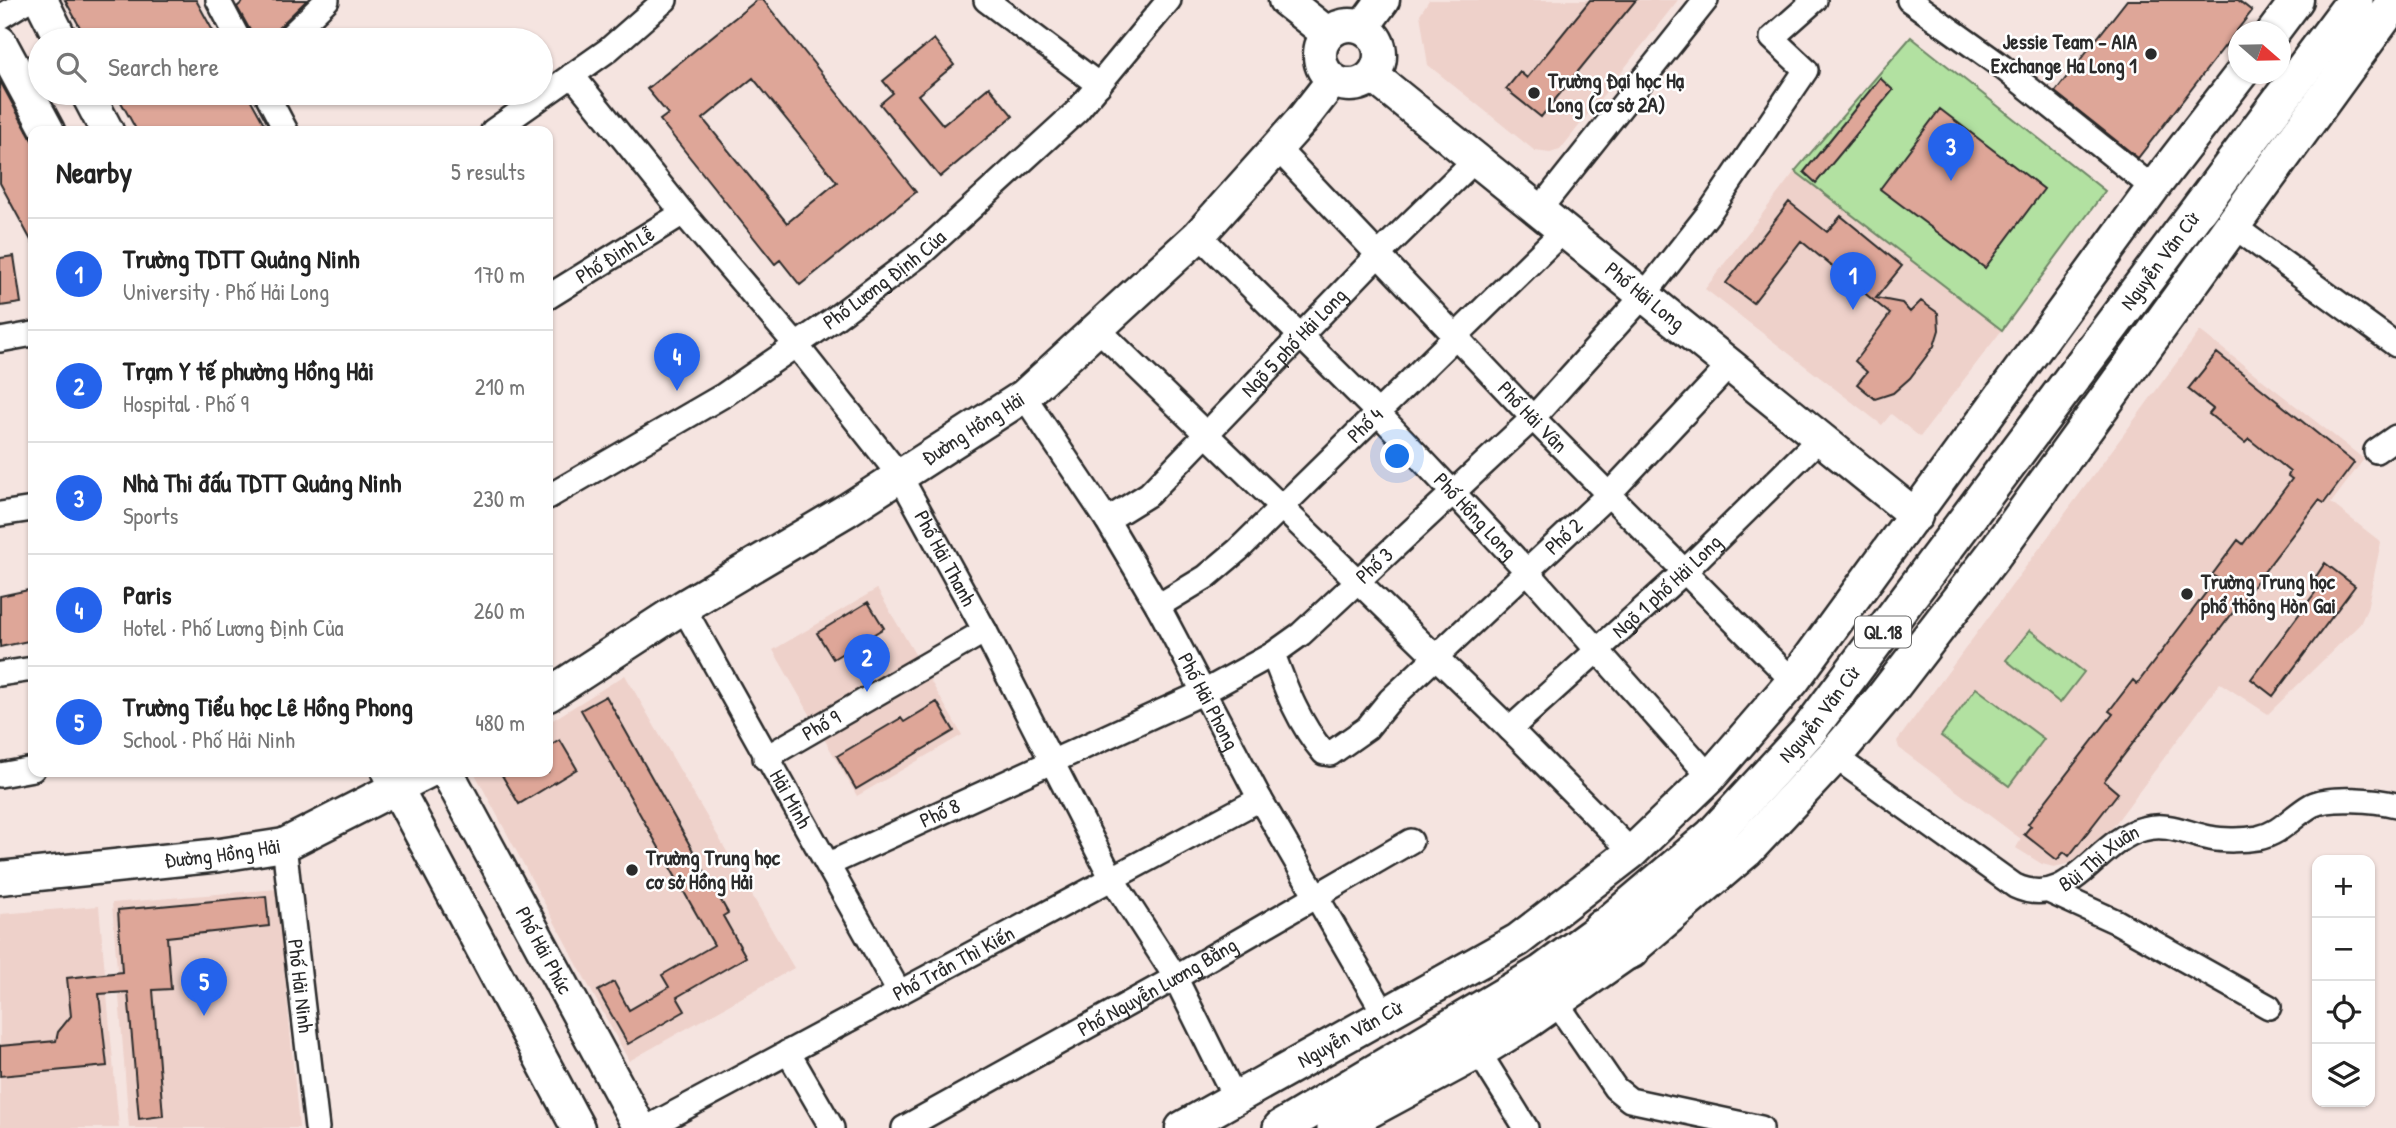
<!DOCTYPE html>
<html lang="en">
<head>
<meta charset="utf-8">
<style>
  :root { --surface:#fff; --page:#f6f6f6; --text:#222; --muted:#767676; --line:#e0e0e0; --accent:#2563eb }
  body { margin:0; font-family:"Patrick Hand",sans-serif; background:var(--page); color:var(--text) }
  .controls { position:absolute; right:21px; bottom:21px; display:grid; overflow:hidden; border-radius:14px; box-shadow:0 2px 5px #0004 }
  .controls button { width:63px; height:63px; display:grid; place-items:center; padding:0; border:0; border-bottom:2px solid var(--line); background:var(--surface); color:var(--text); font:35px sans-serif }
  .compass { position:absolute; left:2228px; top:21px; width:63px; height:63px; border-radius:50%; background:var(--surface); box-shadow:0 2px 5px #0004; rotate:110deg }
  .you { position:absolute; left:1398px; top:457px; width:24px; height:24px; margin:-18px; border:5px solid #fff; border-radius:50%; background:#1a73e8; box-shadow:0 0 0 10px #1a73e833 }
  .badge { display:grid; place-items:center; width:46px; height:46px; border-radius:50%; background:var(--accent); color:#fff; font-size:23px; font-weight:700 }
  .pin { position:absolute; translate:-50% -58px; filter:drop-shadow(0 2px 4px #0008) }
  .pin::after { content:''; position:absolute; top:37px; width:24px; height:21px; background:inherit; clip-path:polygon(0 0,100% 0,50% 100%) }
  .list { margin:0; padding:0; list-style:none }
  h2 { display:flex; justify-content:space-between; align-items:center; height:91px; margin:0; padding:0 28px; font-size:30px }
  h2 small { font-size:23px; font-weight:400; color:var(--muted) }
  .list li { display:grid; grid-template-columns:46px 1fr auto; gap:21px; align-items:center; box-sizing:border-box; height:112px; padding:0 28px; border-top:2px solid var(--line) }
  .list b { display:block; font-size:26px; white-space:nowrap }
  .list p { margin:0; font-size:23px; white-space:nowrap; color:var(--muted) }
  .list em { font-size:23px; font-style:normal; color:var(--muted) }
  .icon { flex:none; width:38px; height:38px; fill:none; stroke:currentColor; stroke-width:2; stroke-linecap:round; stroke-linejoin:round }
  .map { position:relative; flex:none; width:2396px; height:1128px; overflow:hidden }
  .search { position:absolute; background:var(--surface); box-shadow:0 2px 5px #0004; left:28px; top:28px; width:525px; height:77px; display:flex; align-items:center; gap:18px; box-sizing:border-box; padding:0 24px; border-radius:38px; color:var(--muted); font-size:26px }
  .panel { position:absolute; background:var(--surface); box-shadow:0 2px 5px #0004; left:28px; top:126px; width:525px; height:651px; border-radius:14px }
  .map>svg:first-child { display:block }
  .built { fill:#eed1ca }
  .green { fill:#b2e1a1; stroke:#6e8666; stroke-width:2 }
  .building { fill:#dea698; stroke:#2b2b2b; stroke-width:2; fill-rule:evenodd }
  .lines { fill:none; stroke-linecap:round; stroke-linejoin:round }
  .street-casing { stroke:#2b2b2b; stroke-width:28 }
  .secondary-casing { stroke:#2b2b2b; stroke-width:37 }
  .primary-casing { stroke:#2b2b2b; stroke-width:40 }
  .highway-casing { stroke:#2b2b2b; stroke-width:44 }
  .street { stroke:#fff; stroke-width:23 }
  .secondary { stroke:#fff; stroke-width:32 }
  .primary { stroke:#fff; stroke-width:35 }
  .highway { stroke:#fff; stroke-width:38 }
  .poi-dot { fill:#2b2b2b; stroke:#fff; stroke-width:2.5 }
  .labels { text-anchor:middle; stroke-width:5; stroke-linejoin:round; paint-order:stroke }
  .shield { fill:#fff; stroke:#6b6b6b; stroke-width:2 }
  .shield-label { font-size:19px; font-weight:bold; fill:#2b2b2b }
  .poi-label { font-size:21px; font-weight:bold; fill:#2b2b2b; stroke:#fff; text-anchor:start }
  .street-label { font-size:21px; fill:#2b2b2b; stroke:#fff }
</style>
</head>
<body>
<div class="map">
<svg width="2396" height="1128" viewBox="0 0 2396 1128">
  <rect width="100%" height="100%" fill="#f5e4e0"/>
  <filter id="ink" filterUnits="userSpaceOnUse"><feTurbulence type="fractalNoise" baseFrequency=".0143" numOctaves="2"/><feDisplacementMap in="SourceGraphic" scale="14" xChannelSelector="R" yChannelSelector="G"/><feConvolveMatrix kernelMatrix="1 2 1 2 8 2 1 2 1" color-interpolation-filters="sRGB"/></filter>
  <g filter="url(#ink)">
    <path class="built" d="M1429 0H1678L1560 150 1550 153 1535 151 1428 65 1420 14Z
      M1795 171 2002 330 1920 437 1891 414 1882 425 1705 289Z
      M2200 331 2364 459 2331 503 2381 542 2367 609 2360 624 2268 714 2220 683 2112 828 2083 856 2067 864 2054 867 2042 864 2016 848 2021 839 1899 748 1897 741Z
      M877 589 962 735 857 796 773 650Z
      M625 675 794 968 629 1061 474 772H548V723Z
      M277 889 299 1128H129L112 903Z
      M99 906 119 1128H0V914Z"/>
    <path class="green" d="M1911 37 2105 191 2002 330 1795 171Z
      M2030 630 2084 672 2060 703 2006 660Z
      M1976 688 2044 739 2009 786 1941 736Z"/>
    <path class="building" d="M65 0H196L218 40H87Z
      M245 0H307L276 30 272 40H258L251 32 237 7Z
      M757 0H763L916 192 800 285 780 260 775 264 660 120 668 114 647 89ZM753 78 837 182 787 223 703 119Z
      M1590 0H1636L1541 117 1506 89 1520 72 1527 78Z
      M2127 0H2238L2252 11 2138 158 2055 92Z
      M934 39 954 65 918 95 943 125 989 87 1013 116 940 177 880 104 893 93 883 81Z
      M1880 78 1893 90 1816 183 1804 172Z
      M0 81 33 142V244L0 183Z
      M116 93H247L268 131H137Z
      M1940 109 2044 189 1985 268 1880 189Z
      M1789 202 1827 232 1841 216 1902 266 1876 298 1902 303 1910 312 1921 301 1938 313 1939 330 1934 346 1910 378 1893 393 1875 399 1857 384 1867 372 1855 361 1890 314 1801 241 1753 303 1726 283Z
      M14 256 21 303 0 306V258Z
      M2217 353 2354 463 2324 503 2319 500 2104 781 2118 793 2069 856 2064 852 2057 860 2024 834 2031 826 2028 824 2113 714 2109 711 2133 680 2137 684 2217 578 2212 575 2238 540 2243 544 2292 479 2288 476 2290 472 2249 439 2245 443 2209 414 2213 409 2188 389Z
      M2325 563 2355 586 2273 696 2251 679 2320 586 2313 581Z
      M33 589V640L0 647V596Z
      M868 602 884 628 833 659 817 633Z
      M606 696 728 913 723 916 746 957 677 997 685 1011 628 1044 598 991 614 982 629 1010 669 987 662 975 714 945 581 710Z
      M937 702 954 731 856 789 837 756 901 718 904 722Z
      M560 740 577 769 519 804 500 772H548V747Z
      M266 896 269 926 167 937 171 989 153 990 163 1116 139 1119 128 992 99 994 107 1066 0 1076V1046L56 1041 58 1032 71 1016 67 978 122 972 118 910Z"/>
    <g class="lines">
      <defs>
        <g id="street">
          <path d="M218 0 239 40"/>
          <path d="M986 0 1099 85"/>
          <path d="M1909 0 2001 66 2153 188"/>
          <path d="M0 17 28 0"/>
          <path d="M286 40 327 0"/>
          <path id="s1" d="M572 75 683 213 797 346 900 476 985 631 1111 877 1173 973 1235 1098"/>
          <path d="M266 93 286 131"/>
          <path d="M493 131 608 50 665 0"/>
          <path id="s2" d="M1277 148 1533 418 1793 681"/>
          <path d="M1539 210 1706 0"/>
          <path d="M2232 225 2396 345"/>
          <path id="s3" d="M1199 235 1378 413 1527 571 1710 777"/>
          <path id="s4" d="M548 297 683 213"/>
          <path d="M1099 330 1510 729 1632 852"/>
          <path d="M0 340 33 334"/>
          <path id="s5" d="M1024 396 1107 520 1158 606 1260 799 1384 1013"/>
          <path d="M2376 451 2396 437"/>
          <path id="s6" d="M548 497 724 395 834 319 923 252 1077 111 1169 0"/>
          <path d="M0 514 33 509"/>
          <path id="s7" d="M1107 520 1149 494 1379 254 1476 159"/>
          <path id="s8" d="M1158 606 1206 577 1238 550 1564 230"/>
          <path id="s9" d="M683 607 899 992"/>
          <path id="s10" d="M1273 654C1286 689 1299 724 1324 753L1330 754 1367 728 1390 700 1609 494 1730 365"/>
          <path d="M0 674 33 669"/>
          <path id="s11" d="M1510 729 1684 572 1820 438"/>
          <path id="s12" d="M1834 756 2015 886C2070 912 2097 840 2143 829 2168 822 2187 834 2210 838 2224 841 2245 840 2258 838 2282 833 2292 816 2312 805 2330 796 2376 800 2396 805"/>
          <path id="s13" d="M765 758 985 631"/>
          <path d="M0 775 33 769"/>
          <path id="s14" d="M284 845 317 1128"/>
          <path id="s15" d="M829 864 1202 693 1273 654 1301 634 1533 418 1644 295 1709 213 1806 70 1772 38 1815 0"/>
          <path d="M2051 892 2117 922 2269 1007"/>
          <path d="M1554 999 1615 1088 1630 1100 1761 1128"/>
          <path d="M1478 1051 1526 1128"/>
          <path d="M788 1052 832 1128"/>
          <path id="s16" d="M647 1128 1260 799"/>
          <path id="s17" d="M904 1128 1175 978 1411 841"/>
        </g>
        <g id="secondary">
          <path d="M41 0 61 40"/>
          <path d="M1285 0 1328 34"/>
          <circle cx="1350" cy="55" r="30"/>
          <path d="M1363 27 1383 0"/>
          <path d="M2273 32 2297 0"/>
          <path d="M0 42 48 131"/>
          <path id="s18" d="M1373 76 1916 516"/>
          <path d="M87 93 107 131"/>
          <path id="s19" d="M548 695 683 607 847 510 1024 396 1199 235 1301 121 1333 80"/>
          <path d="M388 772 578 1128"/>
          <path id="s20" d="M447 772 640 1128"/>
          <path id="s21" d="M0 878 220 855 284 845 427 772"/>
          <path id="s22" d="M1182 1128 1518 940 1632 852 1710 777 1793 681 2153 188 2241 74"/>
        </g>
        <g id="primary">
          <path id="s23" d="M1281 1128 1542 973 1602 929 1712 836 1807 733 2355 0"/>
          <path d="M1335 1128 1478 1051 1527 1021 1630 949 1746 850 1834 756 1884 697 1995 553 2396 0"/>
        </g>
        <path id="highway" d="M1602 929 1630 949"/>
      </defs>
      <use href="#street" class="street-casing"/>
      <use href="#secondary" class="secondary-casing"/>
      <use href="#primary" class="primary-casing"/>
      <use href="#highway" class="highway-casing"/>
      <use href="#street" class="street"/>
      <use href="#secondary" class="secondary"/>
      <use href="#primary" class="primary"/>
      <use href="#highway" class="highway"/>
    </g>
  </g>
  <g class="poi-dot">
    <circle cx="2151" cy="54" r="7"/>
    <circle cx="1534" cy="93" r="7"/>
    <circle cx="2187" cy="594" r="7"/>
    <circle cx="632" cy="870" r="7"/>
  </g>
  <g class="labels">
    <rect class="shield" x="1855" y="616.5" width="56" height="31" rx="5"/>
    <g class="shield-label">
      <text x="1883" y="639">QL.18</text>
    </g>
    <g class="poi-label">
      <text x="2137" y="49" text-anchor="end">Jessie Team - AIA<tspan x="2137" dy="24">Exchange Ha Long 1</tspan></text>
      <text x="1548" y="88">Trường Đại học Hạ<tspan x="1548" dy="24">Long (cơ sở 2A)</tspan></text>
      <text x="2201" y="589">Trường Trung học<tspan x="2201" dy="24">phổ thông Hòn Gai</tspan></text>
      <text x="646" y="865">Trường Trung học<tspan x="646" dy="24">cơ sở Hồng Hải</tspan></text>
    </g>
    <g class="street-label">
      <text dy="7" stroke="none"><textPath href="#s4" startOffset="79">Phố Đinh Lễ</textPath></text>
      <text dy="7" stroke="none"><textPath href="#s23" startOffset="1251">Nguyễn Văn Cừ</textPath></text>
      <text dy="7" stroke="none"><textPath href="#s6" startOffset="401">Phố Lương Định Của</textPath></text>
      <text dy="7" stroke="none"><textPath href="#s18" startOffset="350">Phố Hải Long</textPath></text>
      <text dy="7" stroke="none"><textPath href="#s7" startOffset="259">Ngõ 5 phố Hải Long</textPath></text>
      <text dy="7" stroke="none"><textPath href="#s2" startOffset="371">Phố Hải Vân</textPath></text>
      <text dy="7" stroke="none"><textPath href="#s8" startOffset="276">Phố 4</textPath></text>
      <text dy="7" stroke="none"><textPath href="#s19" startOffset="502">Đường Hồng Hải</textPath></text>
      <text dy="7" stroke="none"><textPath href="#s3" startOffset="394">Phố Hồng Long</textPath></text>
      <text dy="7" stroke="none"><textPath href="#s10" startOffset="438">Phố 2</textPath></text>
      <text dy="7" stroke="none"><textPath href="#s1" startOffset="612">Phố Hải Thanh</textPath></text>
      <text dy="7" stroke="none"><textPath href="#s15" startOffset="626">Phố 3</textPath></text>
      <text dy="7" stroke="none"><textPath href="#s11" startOffset="212">Ngõ 1 phố Hải Long</textPath></text>
      <text dy="7" stroke="none"><textPath href="#s5" startOffset="357">Phố Hải Phong</textPath></text>
      <text dy="7" stroke="none"><textPath href="#s23" startOffset="684">Nguyễn Văn Cừ</textPath></text>
      <text dy="7" stroke="none"><textPath href="#s13" startOffset="65">Phố 9</textPath></text>
      <text dy="7" stroke="none"><textPath href="#s9" startOffset="220">Hải Minh</textPath></text>
      <text dy="7" stroke="none"><textPath href="#s15" startOffset="122">Phố 8</textPath></text>
      <text dy="7" stroke="none"><textPath href="#s21" startOffset="224">Đường Hồng Hải</textPath></text>
      <text dy="7" stroke="none"><textPath href="#s12" startOffset="318">Bùi Thị Xuân</textPath></text>
      <text dy="7" stroke="none"><textPath href="#s20" startOffset="203">Phố Hải Phúc</textPath></text>
      <text dy="7" stroke="none"><textPath href="#s16" startOffset="348">Phố Trần Thì Kiến</textPath></text>
      <text dy="7" stroke="none"><textPath href="#s14" startOffset="142">Phố Hải Ninh</textPath></text>
      <text dy="7" stroke="none"><textPath href="#s17" startOffset="290">Phố Nguyễn Lương Bằng</textPath></text>
      <text dy="7" stroke="none"><textPath href="#s22" startOffset="192">Nguyễn Văn Cừ</textPath></text>
    </g>
  </g>
</svg>
<div class="controls">
<button>+</button>
<button>−</button>
<button><svg class="icon" aria-label="locate" viewBox="0 0 24 24"><circle cx="12" cy="12" r="6"/><path d="M12 2v4M12 18v4M2 12h4M18 12h4"/></svg></button>
<button><svg class="icon" aria-label="layers" viewBox="0 0 24 24"><path d="M12 4l9 5-9 5-9-5zM3 14l9 5 9-5"/></svg></button>
</div>
<svg class="compass" viewBox="-18 -18 36 36"><path d="M0-13l5 13h-10z" fill="#e53935"/><path d="M0 13l5-13h-10z" fill="#767676"/></svg>
<div class="you"></div>
<div class="pin badge" style="left:1853px;top:310px">1</div>
<div class="pin badge" style="left:867px;top:692px">2</div>
<div class="pin badge" style="left:1951px;top:181px">3</div>
<div class="pin badge" style="left:677px;top:391px">4</div>
<div class="pin badge" style="left:204px;top:1016px">5</div>
<div class="search"><svg class="icon" aria-label="search" viewBox="0 0 24 24"><circle cx="10" cy="10" r="6"/><path d="M15 15l6 6"/></svg>Search here</div>
<section class="panel">
<h2>Nearby<small>5 results</small></h2>
<ul class="list">
<li><span class="badge">1</span><div><b>Trường TDTT Quảng Ninh</b><p>University · Phố Hải Long</p></div><em>170 m</em></li>
<li><span class="badge">2</span><div><b>Trạm Y tế phường Hồng Hải</b><p>Hospital · Phố 9</p></div><em>210 m</em></li>
<li><span class="badge">3</span><div><b>Nhà Thi đấu TDTT Quảng Ninh</b><p>Sports</p></div><em>230 m</em></li>
<li><span class="badge">4</span><div><b>Paris</b><p>Hotel · Phố Lương Định Của</p></div><em>260 m</em></li>
<li><span class="badge">5</span><div><b>Trường Tiểu học Lê Hồng Phong</b><p>School · Phố Hải Ninh</p></div><em>480 m</em></li>
</ul>
</section>
</div>
</body>
</html>
